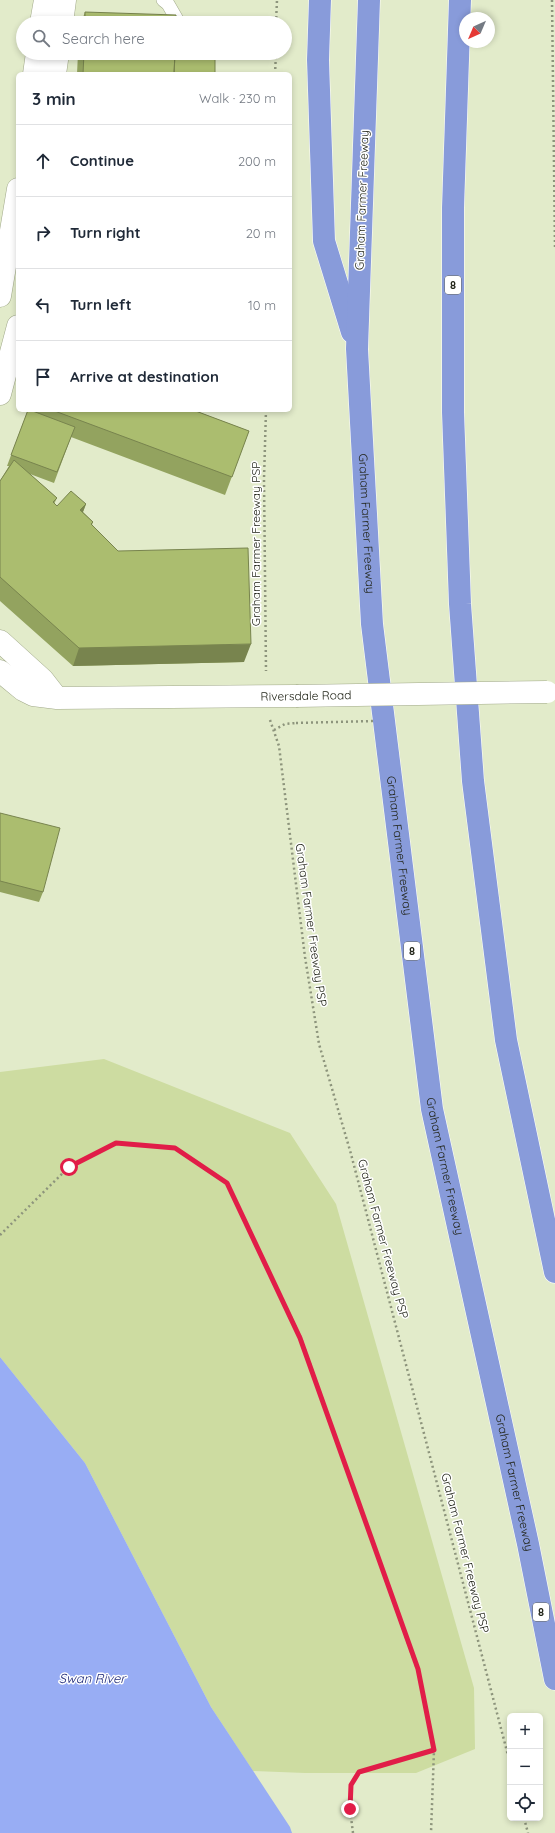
<!DOCTYPE html>
<html lang="en">
<head>
<meta charset="utf-8">
<style>
  :root { --surface:#fff; --page:#f6f6f7; --text:#1f2937; --muted:#747a83; --line:#e0e1e3 }
  body { margin:0; font-family:Quicksand,sans-serif; background:var(--page); color:var(--text) }
  .controls { position:absolute; right:12px; bottom:12px; display:grid; overflow:hidden; border-radius:6px; box-shadow:0 2px 6px #0003 }
  .controls button { width:36px; height:36px; display:grid; place-items:center; padding:0; border:0; border-bottom:1px solid var(--line); background:var(--surface); color:var(--text); font:20px sans-serif }
  .compass { position:absolute; left:459px; top:12px; width:36px; height:36px; border-radius:50%; background:var(--surface); box-shadow:0 2px 6px #0003; rotate:224deg }
  .stop { position:absolute; width:12px; height:12px; margin:-9px; border:3px solid #e11d48; border-radius:50%; background:#fff }
  .stop.end { background:#e11d48; border-color:#fff; box-shadow:0 1px 4px #0008 }
  .list { margin:0; padding:0; list-style:none }
  h2 { display:flex; justify-content:space-between; align-items:center; height:52px; margin:0; padding:0 16px; font-size:17px }
  h2 small { font-size:13px; font-weight:400; color:var(--muted) }
  .list li { display:grid; grid-template-columns:26px 1fr auto; gap:12px; align-items:center; box-sizing:border-box; height:72px; padding:0 16px; border-top:1px solid var(--line) }
  .list b { display:block; font-size:15px; white-space:nowrap }
  .list em { font-size:13px; font-style:normal; color:var(--muted) }
  .icon { flex:none; width:22px; height:22px; fill:none; stroke:currentColor; stroke-width:2; stroke-linecap:round; stroke-linejoin:round }
  .map { position:relative; flex:none; width:555px; height:1833px; overflow:hidden }
  .search { position:absolute; background:var(--surface); box-shadow:0 2px 6px #0003; left:16px; top:16px; width:276px; height:44px; display:flex; align-items:center; gap:10px; box-sizing:border-box; padding:0 14px; border-radius:22px; color:var(--muted); font-size:15px }
  .panel { position:absolute; background:var(--surface); box-shadow:0 2px 6px #0003; left:16px; top:72px; width:276px; height:340px; border-radius:6px }
  .map>svg:first-child { display:block }
  .green { fill:#cddca1 }
  .water { fill:#98adf4 }
  .lines { fill:none; stroke-linecap:round; stroke-linejoin:round }
  .service-casing { stroke:#a1a98a; stroke-width:14 }
  .minor-casing { stroke:#a1a98a; stroke-width:23 }
  .motorway-casing { stroke:#fff; stroke-width:23 }
  .path { stroke:#8d947c; stroke-width:2.5; stroke-dasharray:2 3; stroke-linecap:butt }
  .service { stroke:#fff; stroke-width:13 }
  .minor { stroke:#fff; stroke-width:22 }
  .motorway { stroke:#889bda; stroke-width:22 }
  .minor-bridge-casing { stroke:#a1a98a; stroke-width:23; stroke-linecap:butt }
  .path-bridge { stroke:#8d947c; stroke-width:2.5; stroke-dasharray:2 3; stroke-linecap:butt }
  .minor-bridge { stroke:#fff; stroke-width:22 }
  .wall { fill:#93a35f }
  .shaded-wall { fill:#78844e }
  .building { fill:#abbd6f; stroke:#78844e }
  .route { stroke:#e11d48; stroke-width:5 }
  .labels { text-anchor:middle; stroke-width:3; stroke-linejoin:round; paint-order:stroke }
  .shield { fill:#fff; stroke:#64665d; stroke-width:1 }
  .shield-label { font-size:11px; font-weight:bold; fill:#212418 }
  .street-label { font-size:12px; fill:#212418; stroke:#fff }
  .water-label { font-size:13px; font-style:italic; fill:#1e2979; stroke:#fff }
</style>
</head>
<body>
<div class="map">
<svg width="555" height="1833" viewBox="0 0 555 1833">
  <rect width="100%" height="100%" fill="#e2ebca"/>
  <path class="green" d="M104 1059 290 1133 336 1204 474 1688 475 1749 416 1773H305L253 1771 211 1707 85 1463 0 1357V1072Z"/>
  <path class="water" d="M0 1357 85 1463 211 1707 290 1827 292 1833H0Z"/>
  <g class="lines">
    <defs>
      <path id="service" d="M163 0 168 4 179 23"/>
      <path id="minor" d="M41 23 45 0
        M62 23 65 0
        M34 74 37 53
        M55 74 58 53
        M0 296 18 189
        M0 394 18 326
        M0 641 43 680 57 698
        M0 671 23 690 33 695 57 698 296 696"/>
      <g id="motorway">
        <path d="M320 0 318 60 324 241 352 332"/>
        <path id="s1" d="M369 0 357 349 372 624 432 1109 528 1544 555 1679"/>
        <path d="M460 0 453 208V412L460 604 473 781 506 1040 555 1272"/>
      </g>
    </defs>
    <use href="#service" class="service-casing"/>
    <use href="#minor" class="minor-casing"/>
    <use href="#motorway" class="motorway-casing"/>
    <path class="path" d="M552 0 555 247
      M276 23 277 0
      M275 74 276 53
      M266 410 264 479 266 671
      M270 720 279 746 305 957 319 1044 351 1154 510 1763
      M274 730 285 724 296 723
      M0 1235 69 1167 116 1143 175 1148 227 1183 301 1338 417 1669 434 1750 431 1833
      M524 1818 528 1833
      M353 1833 350 1809 351 1785 359 1772 434 1750"/>
    <use href="#service" class="service"/>
    <use href="#minor" class="minor"/>
    <use href="#motorway" class="motorway"/>
    <defs>
      <path id="minor-bridge" d="M296 696 547 692"/>
    </defs>
    <use href="#minor-bridge" class="minor-bridge-casing"/>
    <path class="path-bridge" d="M296 723 374 721"/>
    <use href="#minor-bridge" class="minor-bridge"/>
  </g>
  <path class="wall" d="M85 12 176 23H187H81Z
    M78 53H215V74H77Z
    M28 410H193L249 431 225 495 71 437 54 483 30 474 57 498 54 504 57 506 86 504 83 512 93 522 92 525 118 551 244 662 73 666 0 601V481L9 466H7Z
    M0 813 43 892 39 902 0 892Z"/>
  <path class="shaded-wall" d="M86 504 79 522 80 510Z
    M251 644 244 662 73 666 79 648Z"/>
  <path class="building" d="M85 12 176 15V23H85Z
    M84 53H175L174 74H83Z
    M175 53H215V74H174Z
    M28 410H30L75 427 57 472 11 455Z
    M52 410H193L249 431 232 477Z
    M14 460 57 498 53 502 57 506 71 491 86 504 80 510 93 522 91 524 118 551 248 548 251 644 79 648 0 577V481Z
    M0 813 60 828 43 892 0 881Z"/>
  <g class="lines">
    <path class="route" d="M69 1167 116 1143 175 1148 227 1183 300 1338 418 1669 434 1750 359 1772 351 1785 350 1809"/>
  </g>
  <g class="labels">
    <g class="shield">
      <rect x="445" y="276" width="16" height="18" rx="3"/>
      <rect x="404" y="942" width="16" height="18" rx="3"/>
      <rect x="533" y="1603" width="16" height="18" rx="3"/>
    </g>
    <g class="shield-label">
      <text x="453" y="289">8</text>
      <text x="412" y="955">8</text>
      <text x="541" y="1616">8</text>
    </g>
    <g class="street-label">
      <text transform="translate(362 200) rotate(-88)" y="4">Graham Farmer Freeway</text>
      <text dy="4" stroke="none"><textPath href="#s1" startOffset="524">Graham Farmer Freeway</textPath></text>
      <text transform="translate(256 544) rotate(-90)" y="4">Graham Farmer Freeway PSP</text>
      <text transform="translate(306 696) rotate(-1)" y="4">Riversdale Road</text>
      <text dy="4" stroke="none"><textPath href="#s1" startOffset="848">Graham Farmer Freeway</textPath></text>
      <text transform="translate(311 925) rotate(82)" y="4">Graham Farmer Freeway PSP</text>
      <text dy="4" stroke="none"><textPath href="#s1" startOffset="1172">Graham Farmer Freeway</textPath></text>
      <text transform="translate(383 1239) rotate(75)" y="4">Graham Farmer Freeway PSP</text>
      <text dy="4" stroke="none"><textPath href="#s1" startOffset="1496">Graham Farmer Freeway</textPath></text>
      <text transform="translate(465 1553) rotate(76)" y="4">Graham Farmer Freeway PSP</text>
    </g>
    <g class="water-label">
      <text x="92" y="1683">Swan River</text>
    </g>
  </g>
</svg>
<div class="controls">
<button>+</button>
<button>−</button>
<button><svg class="icon" aria-label="locate" viewBox="0 0 24 24"><circle cx="12" cy="12" r="6"/><path d="M12 2v4M12 18v4M2 12h4M18 12h4"/></svg></button>
</div>
<svg class="compass" viewBox="-18 -18 36 36"><path d="M0-13l5 13h-10z" fill="#e53935"/><path d="M0 13l5-13h-10z" fill="#747a83"/></svg>
<div class="stop" style="left:69px;top:1167px"></div>
<div class="stop end" style="left:350px;top:1809px"></div>
<div class="search"><svg class="icon" aria-label="search" viewBox="0 0 24 24"><circle cx="10" cy="10" r="6"/><path d="M15 15l6 6"/></svg>Search here</div>
<section class="panel">
<h2>3 min<small>Walk · 230 m</small></h2>
<ul class="list">
<li><svg class="icon" aria-label="ahead" viewBox="0 0 24 24"><path d="M12 20V5M6 11l6-6 6 6"/></svg><div><b>Continue</b></div><em>200 m</em></li>
<li><svg class="icon" aria-label="right" viewBox="0 0 24 24"><path d="M7 20v-9h11M14 6l5 5-5 5"/></svg><div><b>Turn right</b></div><em>20 m</em></li>
<li><svg class="icon" aria-label="left" viewBox="0 0 24 24"><path d="M17 20v-9H6M10 6l-5 5 5 5"/></svg><div><b>Turn left</b></div><em>10 m</em></li>
<li><svg class="icon" aria-label="arrive" viewBox="0 0 24 24"><path d="M6 21V4h12l-3 4 3 4H6"/></svg><div><b>Arrive at destination</b></div></li>
</ul>
</section>
</div>
</body>
</html>
